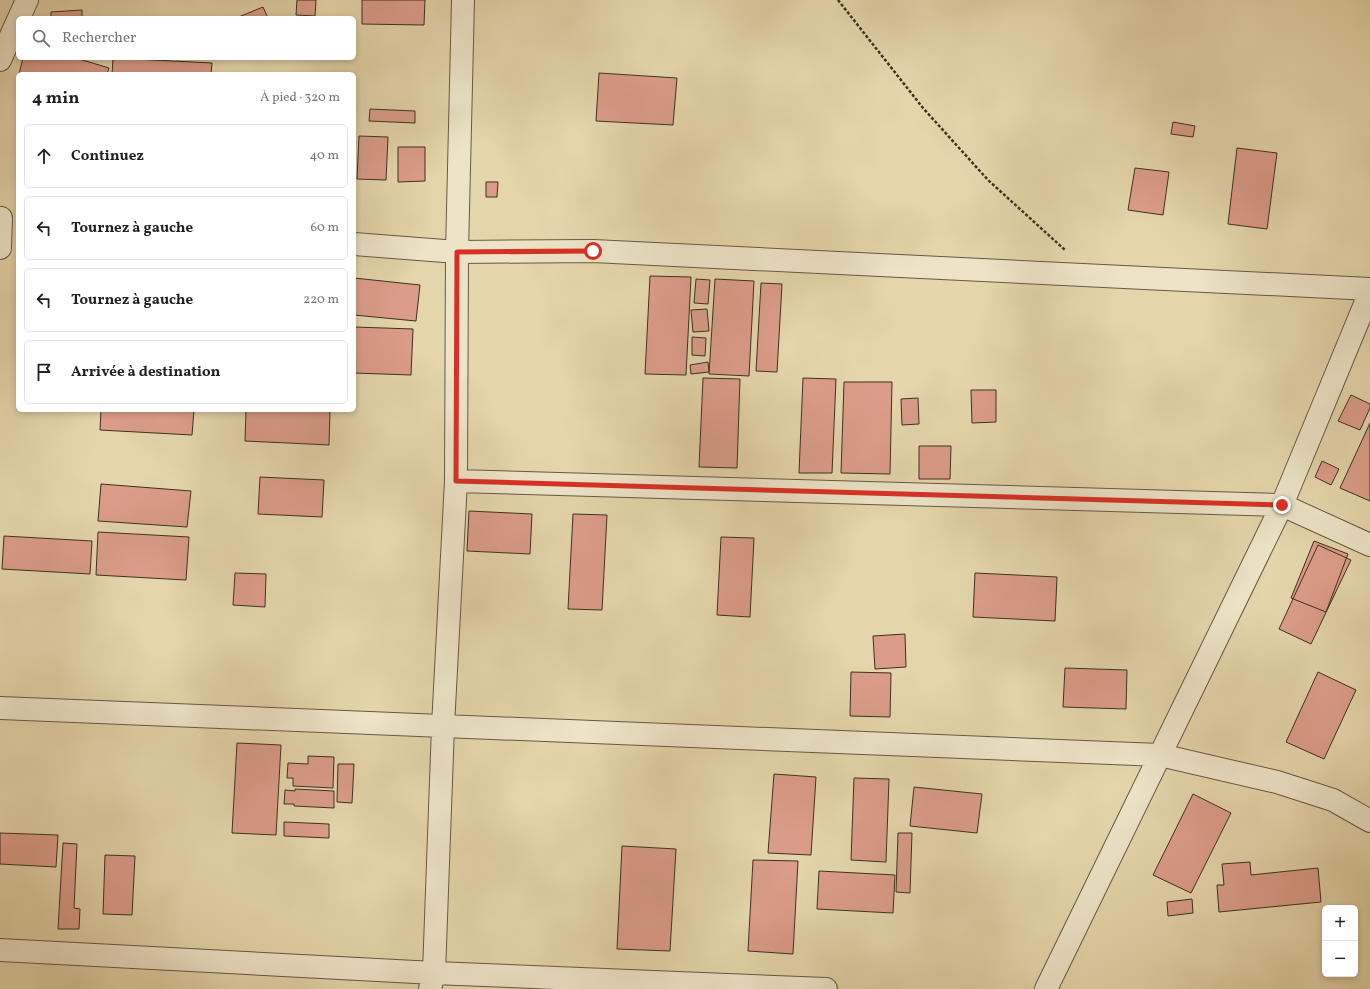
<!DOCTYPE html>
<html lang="fr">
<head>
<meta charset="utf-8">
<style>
  :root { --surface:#fff; --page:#f2f2f2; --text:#202124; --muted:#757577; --line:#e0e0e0 }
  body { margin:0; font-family:Vollkorn,serif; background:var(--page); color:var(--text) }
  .controls { position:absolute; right:12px; bottom:12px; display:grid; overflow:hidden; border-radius:6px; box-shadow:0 2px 6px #0003 }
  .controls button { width:36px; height:36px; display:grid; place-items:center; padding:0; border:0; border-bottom:1px solid var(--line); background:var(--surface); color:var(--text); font:20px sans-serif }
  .stop { position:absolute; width:12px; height:12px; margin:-9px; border:3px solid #d93025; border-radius:50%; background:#fff }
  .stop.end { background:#d93025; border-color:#fff; box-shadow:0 1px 4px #0008 }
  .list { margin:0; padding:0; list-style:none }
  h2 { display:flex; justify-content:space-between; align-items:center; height:52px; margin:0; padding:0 16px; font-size:17px }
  h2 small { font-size:13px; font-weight:400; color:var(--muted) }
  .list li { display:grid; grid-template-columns:26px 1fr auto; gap:12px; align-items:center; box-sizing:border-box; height:64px; margin:0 8px 8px; padding:0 8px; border:1px solid var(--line); border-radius:6px }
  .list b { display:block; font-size:15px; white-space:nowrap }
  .list em { font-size:13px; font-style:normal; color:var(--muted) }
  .icon { flex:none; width:22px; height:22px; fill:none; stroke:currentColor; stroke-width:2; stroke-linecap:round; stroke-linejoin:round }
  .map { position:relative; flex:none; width:1370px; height:989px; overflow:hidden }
  .search { position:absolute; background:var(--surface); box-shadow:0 2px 6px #0003; left:16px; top:16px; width:340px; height:44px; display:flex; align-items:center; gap:10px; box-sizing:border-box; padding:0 14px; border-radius:6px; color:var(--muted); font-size:15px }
  .panel { position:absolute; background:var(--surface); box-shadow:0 2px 6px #0003; left:16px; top:72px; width:340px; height:340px; border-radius:6px }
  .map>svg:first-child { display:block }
  .building { fill:#db9d89; stroke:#3e2f23 }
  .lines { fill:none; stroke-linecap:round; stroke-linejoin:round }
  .street-casing { stroke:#685845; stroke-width:24 }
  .path { stroke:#3e2f23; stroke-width:2.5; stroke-dasharray:3 2; stroke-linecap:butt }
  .street { stroke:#ede4c8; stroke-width:22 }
  .route { stroke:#d93025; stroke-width:5 }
</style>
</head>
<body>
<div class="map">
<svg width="1370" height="989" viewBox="0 0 1370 989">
  <rect width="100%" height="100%" fill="#e4d5aa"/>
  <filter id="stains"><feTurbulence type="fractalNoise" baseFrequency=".005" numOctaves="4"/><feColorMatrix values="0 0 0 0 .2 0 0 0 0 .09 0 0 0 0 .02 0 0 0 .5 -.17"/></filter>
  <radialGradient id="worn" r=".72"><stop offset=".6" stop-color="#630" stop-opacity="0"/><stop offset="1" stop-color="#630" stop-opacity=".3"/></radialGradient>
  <path class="building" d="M297 0H316L315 16 296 15Z
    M362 0H425L424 25 362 24Z
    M263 7 268 18H236Z
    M82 10V18H51V12Z
    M23 58H76L109 68 107 74H19Z
    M113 58 212 63 211 74H112Z
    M599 73 677 78 673 125 596 121Z
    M370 109 415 111V123L369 121Z
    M1173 122 1195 126 1193 137 1171 134Z
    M359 136 388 137 386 180 357 179Z
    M398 147H425V181L398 182Z
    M1237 148 1277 153 1267 229 1228 224Z
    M1135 168 1169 172 1163 215 1128 210Z
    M486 182H498L497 197H486Z
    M650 276 691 277 686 375 645 374Z
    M354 278 420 285 416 321 354 315Z
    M696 279 710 280 708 304 694 303Z
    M715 279 754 281 749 376 709 374Z
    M761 283 782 284 777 372 756 371Z
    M707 309 709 331 693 332 691 310Z
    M354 327 413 329 411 375 354 373Z
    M692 337 706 338 705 356 692 355Z
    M708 362 709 372 691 374 690 365Z
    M703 378 740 379 737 468 699 467Z
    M803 378 836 379 832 473H799Z
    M844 382H892L890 474 841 473Z
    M971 390H996V422L972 423Z
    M1351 395 1370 404V408L1360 430 1338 421Z
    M918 398 919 424 902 425 901 399Z
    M101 410H194L192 435 100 430Z
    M246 410H330L329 445 245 441Z
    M1370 423V501L1340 488Z
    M919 446H951L950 479H919Z
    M1322 461 1339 469 1331 485 1315 477Z
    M260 477 324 480 322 517 258 514Z
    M101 484 191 491 187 527 98 521Z
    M469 511 532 514 530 554 467 551Z
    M573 514 607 515 602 610 568 609Z
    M98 532 189 537 186 580 96 575Z
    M4 536 92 541 90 574 2 569Z
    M721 537 754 538 750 617 717 615Z
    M1314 541 1348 554 1326 612 1291 598Z
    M1318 545 1351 560 1311 644 1279 629Z
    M235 573 266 574 265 607 233 605Z
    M975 573 1057 577 1055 621 973 617Z
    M905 634 906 667 875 669 873 636Z
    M1065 668 1127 670 1126 709 1063 707Z
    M851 672 891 673 890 717 850 716Z
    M1318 672 1356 690 1324 759 1286 742Z
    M237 743 281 745 276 835 232 833Z
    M308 756 334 757 333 788 293 786V778H287L288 763 308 764Z
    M338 764H354L352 803 337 802Z
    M774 774 816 777 811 855 768 853Z
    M854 778 889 779 886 862 851 860Z
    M914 787 982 794 977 833 910 826Z
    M295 789 334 791V808L294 806V804H284L285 790 295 791Z
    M1193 794 1231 813 1191 893 1153 875Z
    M284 822 329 824V838L284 836Z
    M0 833 58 835 56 867 0 864Z
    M898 833H912L910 893 896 892Z
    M63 843 77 844 74 908 80 909 79 929H58Z
    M622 846 676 849 670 951 617 949Z
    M105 855 135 856 132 915 103 914Z
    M753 860 798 861 793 954 748 951Z
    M1250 862 1251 875 1318 868 1321 902 1219 912 1217 885H1224L1222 864Z
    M819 871 895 875 893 913 817 909Z
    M1192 899 1193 913 1168 916 1167 902Z"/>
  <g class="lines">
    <defs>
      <path id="street" d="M19 18 27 0
        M0 60 18 20
        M354 244 457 252 593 251 1370 289
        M0 248 1 218
        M456 481 1282 505 1370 545
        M0 708 1160 755 1277 782 1333 800 1370 821
        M0 950 434 973 826 989
        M430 989 434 973 443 726 456 481 457 252 463 0
        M1046 989 1282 505 1370 292"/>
    </defs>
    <use href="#street" class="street-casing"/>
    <path class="path" d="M838 0 923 108 988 180 1065 250"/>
    <use href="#street" class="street"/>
  </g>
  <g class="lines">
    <path class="route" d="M593 251 457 252 456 481 1282 505"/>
  </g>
  <rect width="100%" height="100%" filter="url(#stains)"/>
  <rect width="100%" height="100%" fill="url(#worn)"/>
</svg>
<div class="controls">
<button>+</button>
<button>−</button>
</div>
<div class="stop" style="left:593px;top:251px"></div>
<div class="stop end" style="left:1282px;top:505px"></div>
<div class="search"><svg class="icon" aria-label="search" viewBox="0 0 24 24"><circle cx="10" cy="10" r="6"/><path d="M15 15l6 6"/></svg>Rechercher</div>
<section class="panel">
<h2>4 min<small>À pied · 320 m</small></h2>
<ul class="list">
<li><svg class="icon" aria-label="ahead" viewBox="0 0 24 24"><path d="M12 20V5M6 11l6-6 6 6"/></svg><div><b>Continuez</b></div><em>40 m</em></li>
<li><svg class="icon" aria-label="left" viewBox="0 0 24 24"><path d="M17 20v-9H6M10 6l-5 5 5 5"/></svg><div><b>Tournez à gauche</b></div><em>60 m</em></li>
<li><svg class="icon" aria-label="left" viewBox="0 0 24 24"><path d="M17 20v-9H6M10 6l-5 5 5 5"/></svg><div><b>Tournez à gauche</b></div><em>220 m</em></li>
<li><svg class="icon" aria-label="arrive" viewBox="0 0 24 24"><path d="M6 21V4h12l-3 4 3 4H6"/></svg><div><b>Arrivée à destination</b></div></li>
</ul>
</section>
</div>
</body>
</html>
